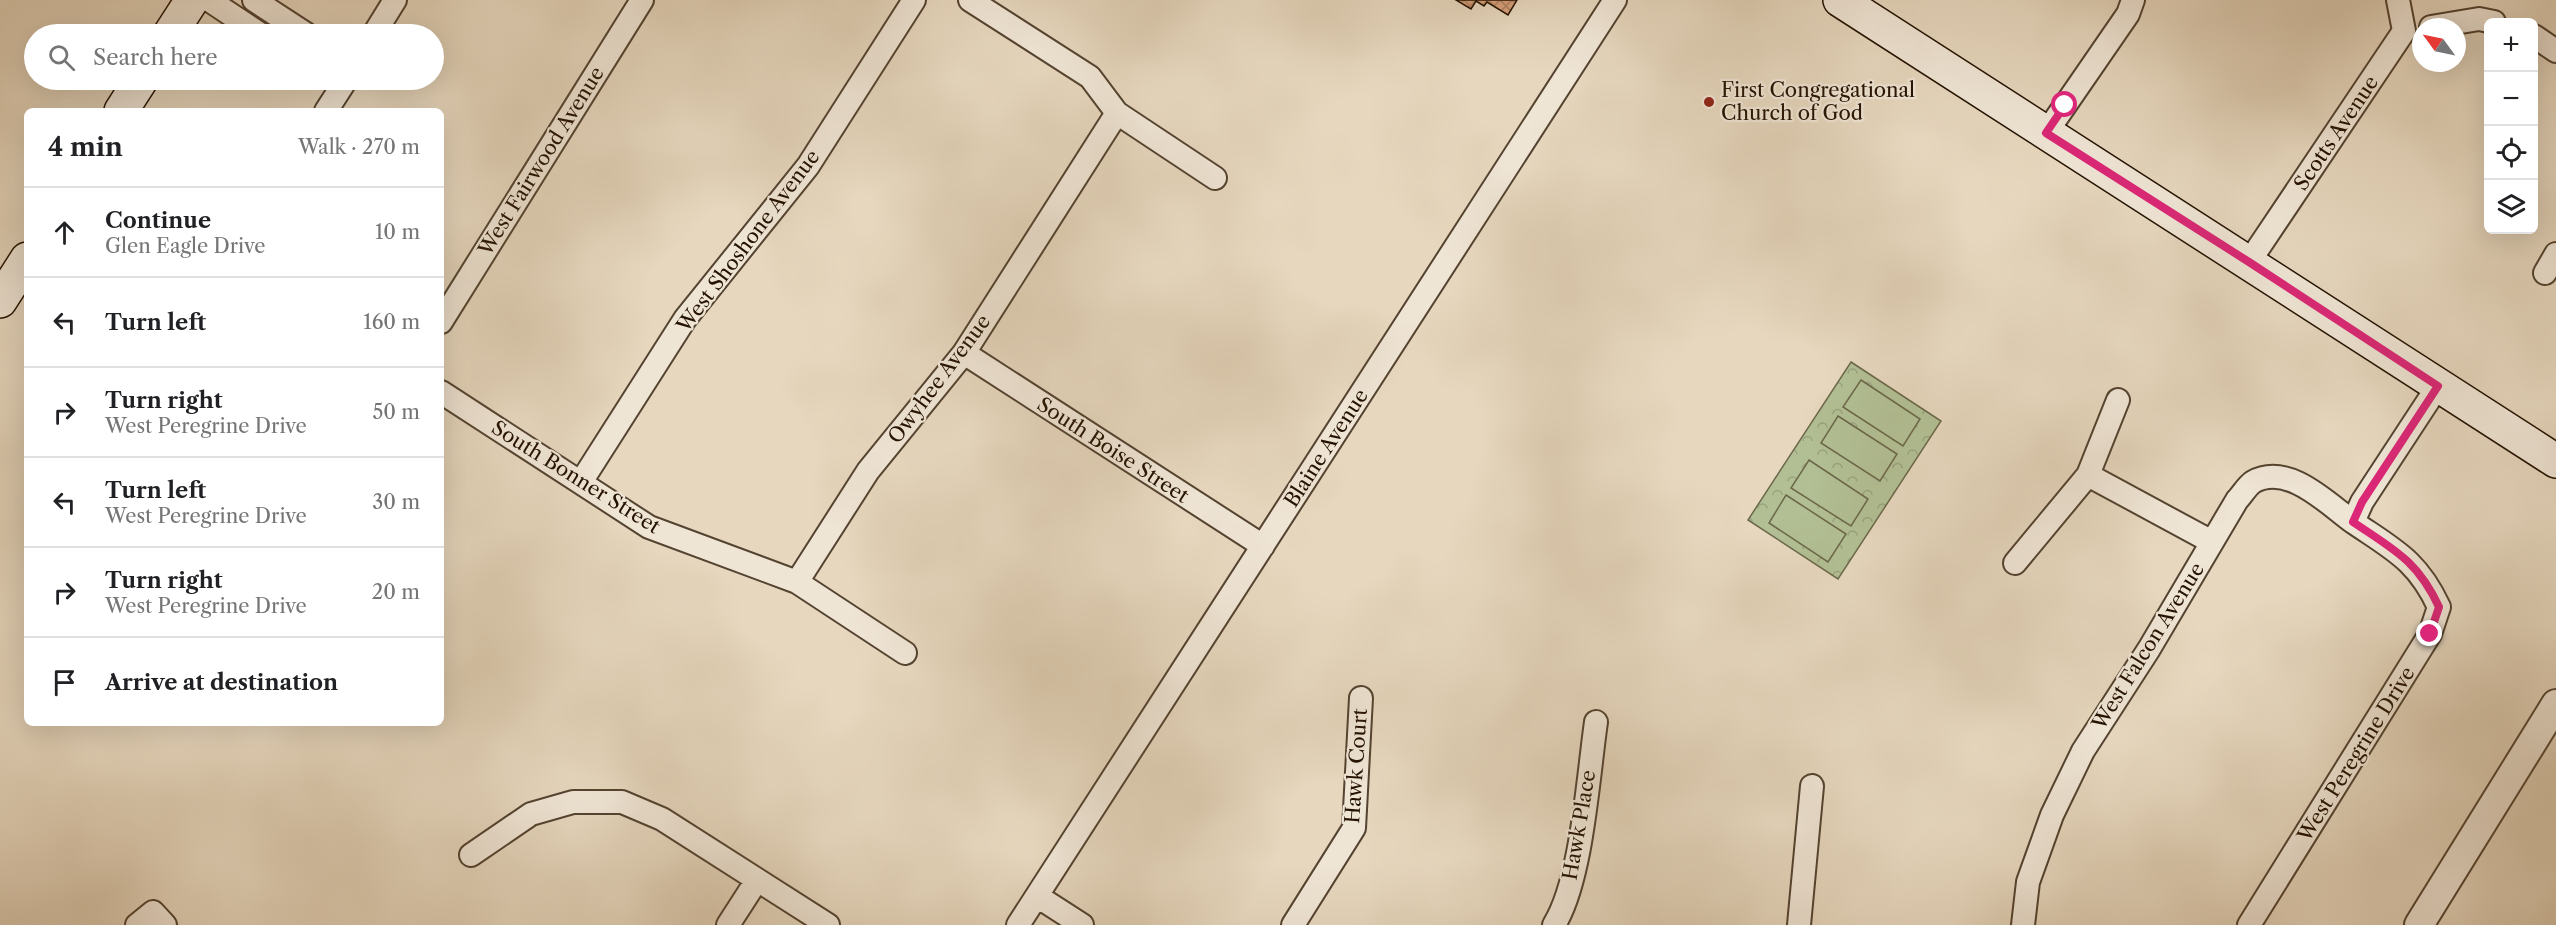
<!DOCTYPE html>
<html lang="en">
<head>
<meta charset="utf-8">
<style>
  :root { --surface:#fff; --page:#f6f6f6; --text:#202124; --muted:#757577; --line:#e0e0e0 }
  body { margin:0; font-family:"Libre Caslon Text",serif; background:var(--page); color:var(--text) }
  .controls { position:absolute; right:18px; top:18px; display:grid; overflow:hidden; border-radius:9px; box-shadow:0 6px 24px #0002 }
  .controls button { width:54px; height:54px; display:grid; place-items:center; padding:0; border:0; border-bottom:2px solid var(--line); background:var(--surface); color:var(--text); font:30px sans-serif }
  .compass { position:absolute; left:2412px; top:18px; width:54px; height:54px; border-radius:50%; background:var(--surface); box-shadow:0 6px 24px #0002; rotate:303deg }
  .stop { position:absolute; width:18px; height:18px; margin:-14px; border:4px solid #db2777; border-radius:50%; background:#fff }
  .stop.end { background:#db2777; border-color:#fff; box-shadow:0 2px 6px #0008 }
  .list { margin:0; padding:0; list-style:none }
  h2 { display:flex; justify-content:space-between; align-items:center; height:78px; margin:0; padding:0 24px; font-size:26px }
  h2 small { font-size:20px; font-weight:400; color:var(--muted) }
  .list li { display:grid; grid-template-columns:39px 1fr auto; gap:18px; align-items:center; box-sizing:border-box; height:90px; padding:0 24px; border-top:2px solid var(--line) }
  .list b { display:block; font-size:22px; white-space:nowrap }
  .list p { margin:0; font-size:20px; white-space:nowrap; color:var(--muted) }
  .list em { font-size:20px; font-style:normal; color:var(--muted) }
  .icon { flex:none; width:33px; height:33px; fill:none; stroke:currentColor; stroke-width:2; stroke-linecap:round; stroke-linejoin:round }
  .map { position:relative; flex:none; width:2556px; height:925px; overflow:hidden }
  .search { position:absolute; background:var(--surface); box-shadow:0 6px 24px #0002; left:24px; top:24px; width:420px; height:66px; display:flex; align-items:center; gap:15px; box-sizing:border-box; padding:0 21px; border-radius:33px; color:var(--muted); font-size:22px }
  .panel { position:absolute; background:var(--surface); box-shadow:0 6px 24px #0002; left:24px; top:108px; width:420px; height:618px; border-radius:9px }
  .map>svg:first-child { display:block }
  .park { fill:url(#park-crowns); stroke:#6b684a; stroke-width:1.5 }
  .garden { fill:#b2bf94; stroke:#6b684a; stroke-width:1.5 }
  .building { fill:url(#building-cross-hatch); stroke:#241200; stroke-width:1.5 }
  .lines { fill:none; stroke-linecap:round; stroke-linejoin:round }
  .minor-casing { stroke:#544330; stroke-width:26 }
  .tertiary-casing { stroke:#544330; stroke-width:32 }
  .secondary-casing { stroke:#241200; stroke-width:36 }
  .minor { stroke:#efe5d5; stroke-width:22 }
  .tertiary { stroke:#efe5d5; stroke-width:28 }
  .secondary { stroke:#efe5d5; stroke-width:33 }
  .route { stroke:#db2777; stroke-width:8 }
  .poi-dot { fill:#8f2418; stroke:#efe5d5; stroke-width:2 }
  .labels { text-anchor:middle; stroke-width:4.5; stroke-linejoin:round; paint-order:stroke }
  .poi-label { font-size:20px; fill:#241200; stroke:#efe5d5; text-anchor:start }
  .street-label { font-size:20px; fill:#241200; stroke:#efe5d5 }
</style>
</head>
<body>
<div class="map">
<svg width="2556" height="925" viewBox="0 0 2556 925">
  <defs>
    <pattern id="park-crowns" width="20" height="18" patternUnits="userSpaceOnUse" patternTransform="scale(1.5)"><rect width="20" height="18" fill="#b2bf94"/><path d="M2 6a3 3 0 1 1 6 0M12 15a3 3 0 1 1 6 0" fill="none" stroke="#99a37e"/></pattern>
    <pattern id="building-cross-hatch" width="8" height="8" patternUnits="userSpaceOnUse" patternTransform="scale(1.5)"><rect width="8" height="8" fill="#d59f78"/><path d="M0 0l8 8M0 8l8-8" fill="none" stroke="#ad8060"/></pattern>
  </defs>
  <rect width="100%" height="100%" fill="#e6d7be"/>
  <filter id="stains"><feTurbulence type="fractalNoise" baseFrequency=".00333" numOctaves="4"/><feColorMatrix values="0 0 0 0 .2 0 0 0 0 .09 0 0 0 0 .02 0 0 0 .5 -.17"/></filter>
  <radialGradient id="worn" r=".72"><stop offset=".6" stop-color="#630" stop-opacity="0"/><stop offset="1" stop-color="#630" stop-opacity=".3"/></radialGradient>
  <path class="park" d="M1851 362 1941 421 1838 579 1748 520Z"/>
  <path class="garden" d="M1861 380 1920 419 1903 446 1843 407Z
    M1838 416 1897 454 1880 481 1821 443Z
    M1809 460 1868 499 1851 526 1791 488Z
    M1786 495 1846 534 1828 562 1769 523Z"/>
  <path class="building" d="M1456 0H1517L1508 15 1487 2 1484 6 1476 1 1471 9Z"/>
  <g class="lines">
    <defs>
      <path id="minor" d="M209 0 260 34
        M254 0 306 34
        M970 0 1090 77 1117 113 1215 178
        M2431 27 2479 19 2494 22
        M374 34 395 0
        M2534 36 2556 51
        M326 111 346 80
        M2046 133 2128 14 2133 0
        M2249 262 2404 31 2398 0
        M2545 273 2556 254
        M441 322 642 0
        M964 353 1263 546
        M441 392 649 527 797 582 905 653
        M2088 475 2212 542
        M581 482 685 319 808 166 914 0
        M2015 563 2088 475 2118 400
        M797 582 868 471 964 353 1117 113
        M471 855 531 814 573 802H622L662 819 828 925
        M1037 896 1082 925
        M137 925 153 912 165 925
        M728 925 757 880
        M1018 925 1615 0
        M1293 925 1354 828 1361 698
        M1554 925C1582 880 1588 777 1596 722
        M1799 925 1812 786
        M2023 925 2028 882 2052 815 2083 751 2149 649 2237 500C2242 495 2247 486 2253 482 2288 462 2328 504 2353 522
        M2249 925 2430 634 2439 607C2417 560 2394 550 2353 522L2362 502 2438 386"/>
      <path id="tertiary" d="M2419 925 2556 704"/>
      <path id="secondary" d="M1840 0 2556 461
        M170 34 192 0
        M121 111 141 80
        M0 301 27 259"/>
    </defs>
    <use href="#minor" class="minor-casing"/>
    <use href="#tertiary" class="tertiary-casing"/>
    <use href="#secondary" class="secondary-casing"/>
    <use href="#minor" class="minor"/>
    <use href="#tertiary" class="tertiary"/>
    <use href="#secondary" class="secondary"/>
  </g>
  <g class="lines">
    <path class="route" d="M2065 105 2046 133 2249 262 2438 386 2362 502 2353 522C2394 550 2417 560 2439 607L2430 634"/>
  </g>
  <circle class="poi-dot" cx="1709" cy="102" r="6"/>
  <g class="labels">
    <g class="poi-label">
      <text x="1721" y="97">First Congregational<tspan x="1721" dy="23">Church of God</tspan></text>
    </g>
    <g class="street-label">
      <text transform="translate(2336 133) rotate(-56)" y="7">Scotts Avenue</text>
      <text transform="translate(541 161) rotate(-58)" y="7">West Fairwood Avenue</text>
      <text transform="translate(748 241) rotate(-53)" y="7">West Shoshone Avenue</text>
      <text transform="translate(939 379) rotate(-53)" y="7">Owyhee Avenue</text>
      <text transform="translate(1326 448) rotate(-57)" y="7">Blaine Avenue</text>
      <text transform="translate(1113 450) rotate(33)" y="7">South Boise Street</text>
      <text transform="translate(576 477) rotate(32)" y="7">South Bonner Street</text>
      <text transform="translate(2148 646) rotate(-58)" y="7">West Falcon Avenue</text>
      <text transform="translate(2356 754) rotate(-58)" y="7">West Peregrine Drive</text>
      <text transform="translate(1356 766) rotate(-86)" y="7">Hawk Court</text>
      <text transform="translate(1579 825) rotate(-80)" y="7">Hawk Place</text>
    </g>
  </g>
  <rect width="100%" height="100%" filter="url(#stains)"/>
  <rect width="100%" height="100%" fill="url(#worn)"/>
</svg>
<div class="controls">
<button>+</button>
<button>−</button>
<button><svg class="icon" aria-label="locate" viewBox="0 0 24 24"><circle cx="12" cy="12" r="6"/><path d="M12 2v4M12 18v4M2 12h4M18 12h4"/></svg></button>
<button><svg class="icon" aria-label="layers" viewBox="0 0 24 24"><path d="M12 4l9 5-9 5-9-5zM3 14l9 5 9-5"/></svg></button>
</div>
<svg class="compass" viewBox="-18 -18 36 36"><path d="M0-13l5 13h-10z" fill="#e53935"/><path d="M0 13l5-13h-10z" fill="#757577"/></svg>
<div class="stop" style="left:2065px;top:105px"></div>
<div class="stop end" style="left:2430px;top:634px"></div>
<div class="search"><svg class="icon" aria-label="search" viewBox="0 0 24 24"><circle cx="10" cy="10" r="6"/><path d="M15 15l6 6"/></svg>Search here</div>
<section class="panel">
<h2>4 min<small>Walk · 270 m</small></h2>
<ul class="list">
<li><svg class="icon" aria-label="ahead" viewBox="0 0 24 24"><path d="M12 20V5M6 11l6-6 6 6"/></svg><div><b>Continue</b><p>Glen Eagle Drive</p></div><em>10 m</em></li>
<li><svg class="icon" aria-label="left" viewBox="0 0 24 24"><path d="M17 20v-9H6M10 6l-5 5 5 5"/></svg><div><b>Turn left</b></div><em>160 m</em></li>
<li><svg class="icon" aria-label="right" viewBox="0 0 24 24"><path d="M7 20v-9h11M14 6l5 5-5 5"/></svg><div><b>Turn right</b><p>West Peregrine Drive</p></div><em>50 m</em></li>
<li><svg class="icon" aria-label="left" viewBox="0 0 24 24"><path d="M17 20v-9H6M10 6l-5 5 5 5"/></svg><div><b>Turn left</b><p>West Peregrine Drive</p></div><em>30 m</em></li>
<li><svg class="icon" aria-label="right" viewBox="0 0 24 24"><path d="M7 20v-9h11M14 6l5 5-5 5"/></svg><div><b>Turn right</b><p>West Peregrine Drive</p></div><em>20 m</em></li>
<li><svg class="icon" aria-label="arrive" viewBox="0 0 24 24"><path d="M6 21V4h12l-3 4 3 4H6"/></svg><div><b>Arrive at destination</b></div></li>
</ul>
</section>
</div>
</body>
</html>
